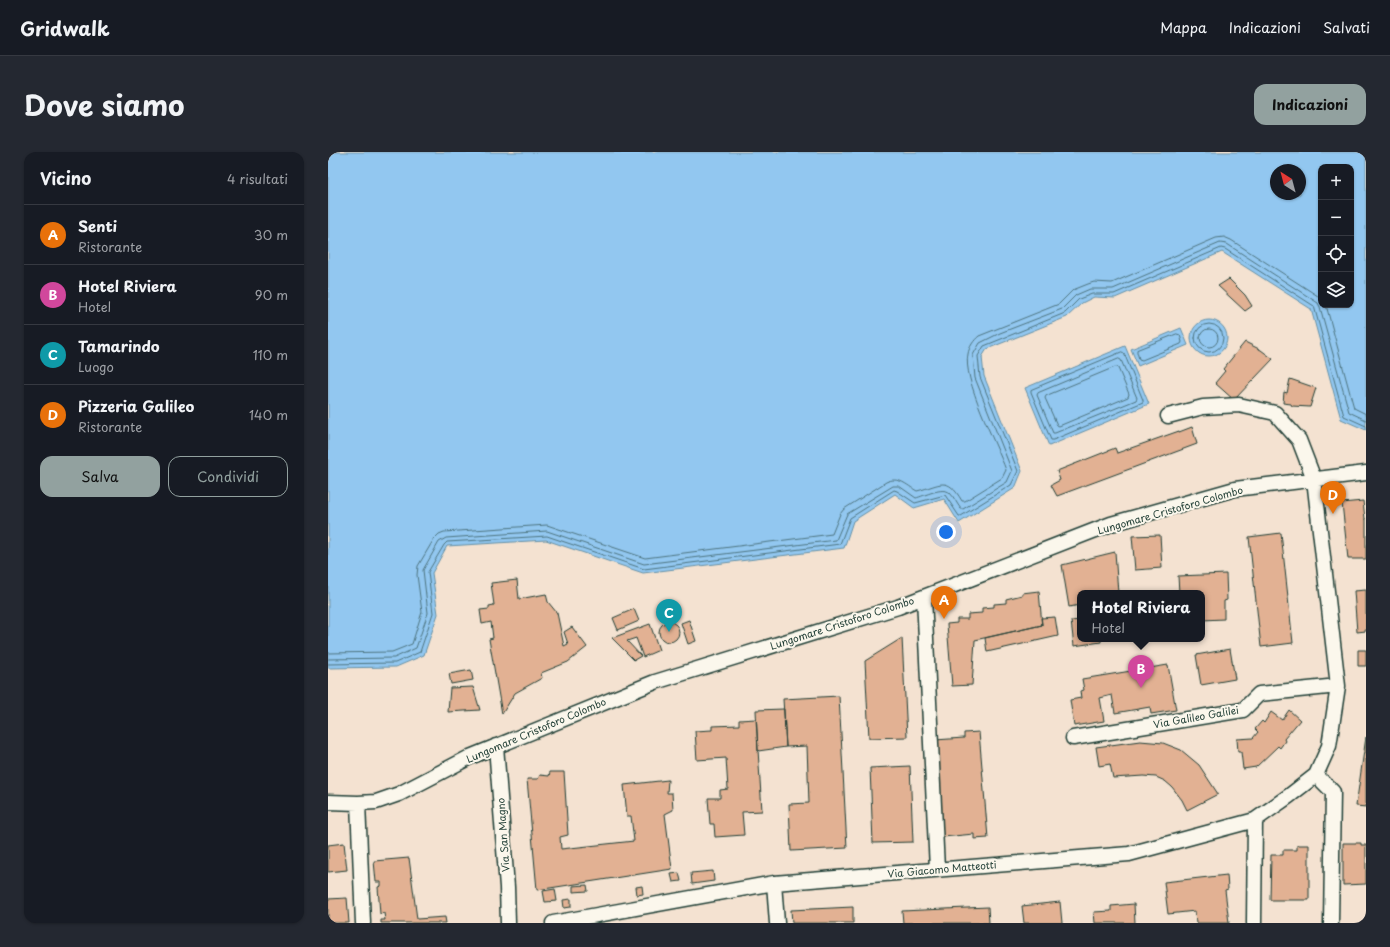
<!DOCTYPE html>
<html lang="it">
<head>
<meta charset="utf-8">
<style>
  :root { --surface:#171b24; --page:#242831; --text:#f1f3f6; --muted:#9ea1a6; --line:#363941; --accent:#92a19f }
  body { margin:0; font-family:"Playpen Sans",sans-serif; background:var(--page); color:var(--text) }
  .controls { position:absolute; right:12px; top:12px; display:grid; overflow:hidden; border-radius:8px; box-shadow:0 1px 3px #0004 }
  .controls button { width:36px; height:36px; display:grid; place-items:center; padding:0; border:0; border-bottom:1px solid var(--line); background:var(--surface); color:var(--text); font:20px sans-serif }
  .compass { position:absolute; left:942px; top:12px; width:36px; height:36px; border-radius:50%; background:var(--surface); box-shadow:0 1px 3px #0004; rotate:324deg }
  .you { position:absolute; left:618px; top:380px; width:14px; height:14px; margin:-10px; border:3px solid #fff; border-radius:50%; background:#1a73e8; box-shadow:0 0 0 6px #1a73e833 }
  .badge { display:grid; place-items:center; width:26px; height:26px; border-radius:50%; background:var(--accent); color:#fff; font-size:13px; font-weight:700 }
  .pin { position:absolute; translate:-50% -33px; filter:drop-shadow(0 1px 2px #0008) }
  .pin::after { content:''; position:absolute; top:21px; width:14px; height:12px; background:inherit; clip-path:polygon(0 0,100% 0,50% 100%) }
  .popup { position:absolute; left:749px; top:438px; width:128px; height:52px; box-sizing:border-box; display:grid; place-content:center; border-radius:8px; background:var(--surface); filter:drop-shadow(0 1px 3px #0005); font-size:13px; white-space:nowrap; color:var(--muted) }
  .popup b { font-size:15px; color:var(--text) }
  .popup::after { content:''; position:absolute; left:50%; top:100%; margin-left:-8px; border:8px solid transparent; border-top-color:var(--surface) }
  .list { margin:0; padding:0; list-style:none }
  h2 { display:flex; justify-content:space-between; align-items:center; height:52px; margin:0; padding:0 16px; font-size:17px }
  h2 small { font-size:13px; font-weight:400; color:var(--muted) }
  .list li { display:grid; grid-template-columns:26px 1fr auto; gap:12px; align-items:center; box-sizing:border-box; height:60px; padding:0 16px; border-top:1px solid var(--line) }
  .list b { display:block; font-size:15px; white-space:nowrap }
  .list p { margin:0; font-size:13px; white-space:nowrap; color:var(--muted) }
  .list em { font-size:13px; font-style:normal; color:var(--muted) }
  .actions { display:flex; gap:8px; padding:12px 16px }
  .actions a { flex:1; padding:9px 0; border:1px solid var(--accent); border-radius:12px; text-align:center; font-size:14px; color:var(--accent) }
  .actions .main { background:var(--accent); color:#111 }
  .icon { flex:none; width:22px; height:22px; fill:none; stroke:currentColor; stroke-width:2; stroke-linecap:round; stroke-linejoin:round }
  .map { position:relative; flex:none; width:1038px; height:771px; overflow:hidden; border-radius:12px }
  header { display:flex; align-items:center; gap:24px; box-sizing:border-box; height:56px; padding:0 20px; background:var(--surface); border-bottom:1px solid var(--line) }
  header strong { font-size:19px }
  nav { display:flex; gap:22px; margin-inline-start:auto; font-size:14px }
  .intro { display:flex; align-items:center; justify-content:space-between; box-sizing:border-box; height:96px; padding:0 24px }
  h1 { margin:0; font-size:28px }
  .button { padding:10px 18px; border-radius:12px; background:var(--accent); color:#111; font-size:14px; font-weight:700 }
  main { display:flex; gap:24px; padding:0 24px }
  aside { flex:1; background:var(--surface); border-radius:12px; box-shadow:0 1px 3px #0004 }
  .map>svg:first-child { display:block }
  .water { fill:#92c7f0; stroke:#6490a5; fill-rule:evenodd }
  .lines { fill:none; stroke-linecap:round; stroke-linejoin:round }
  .shore { stroke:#4d747f; stroke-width:1 }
  .building { fill:#e2b193; stroke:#1f3d34 }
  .minor-casing { stroke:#1f3d34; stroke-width:17 }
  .minor { stroke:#fbf7ec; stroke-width:14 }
  .labels { text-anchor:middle; stroke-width:4; stroke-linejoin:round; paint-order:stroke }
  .street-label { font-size:10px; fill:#1f3d34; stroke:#fbf7ec }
</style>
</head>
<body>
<header>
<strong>Gridwalk</strong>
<nav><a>Mappa</a><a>Indicazioni</a><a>Salvati</a></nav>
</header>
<div class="intro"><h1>Dove siamo</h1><a class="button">Indicazioni</a></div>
<main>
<aside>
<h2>Vicino<small>4 risultati</small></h2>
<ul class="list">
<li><span class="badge" style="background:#e8710a">A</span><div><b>Senti</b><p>Ristorante</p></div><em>30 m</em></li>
<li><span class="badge" style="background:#d1479c">B</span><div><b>Hotel Riviera</b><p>Hotel</p></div><em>90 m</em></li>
<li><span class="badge" style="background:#0f9aa8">C</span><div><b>Tamarindo</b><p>Luogo</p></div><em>110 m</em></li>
<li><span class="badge" style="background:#e8710a">D</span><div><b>Pizzeria Galileo</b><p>Ristorante</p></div><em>140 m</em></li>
</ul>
<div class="actions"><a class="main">Salva</a><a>Condividi</a></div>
</aside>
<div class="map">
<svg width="1038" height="771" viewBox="0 0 1038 771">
  <rect width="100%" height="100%" fill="#f4e2d1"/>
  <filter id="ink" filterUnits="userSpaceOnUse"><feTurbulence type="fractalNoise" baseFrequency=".025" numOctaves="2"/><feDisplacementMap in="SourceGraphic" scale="8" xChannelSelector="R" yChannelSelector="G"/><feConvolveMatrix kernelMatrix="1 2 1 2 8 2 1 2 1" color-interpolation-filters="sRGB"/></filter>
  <g filter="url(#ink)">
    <path class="water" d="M0 0H1038V278L1013 267 983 157 894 100 787 146 766 145 754 151 739 165 659 197 654 205 656 224 694 319 687 336 631 371 616 347 586 356 567 342 525 369 516 396 315 421 218 388 119 394 104 421 110 462 96 503 68 515 0 516ZM993 15H1023V153H993ZM948 18H972V42H948Z
      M863 186a18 18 0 1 1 36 0a18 18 0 1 1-36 0Z
      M853 176 860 193 810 214 803 197Z
      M797 194 821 252 721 294 697 236Z"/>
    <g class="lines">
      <path class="shore" d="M998 153 1026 256 1038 262
        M867 186a14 14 0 1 1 28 0a14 14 0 1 1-28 0Z
        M872 186a9 9 0 1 1 18 0a9 9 0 1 1-18 0Z
        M849 182 852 183 854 190 853 192 814 208 811 207 809 200V198Z
        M794 200 796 201 815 248V250L725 288H723L703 240V238Z
        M791 207 793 208 809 246 808 248 727 281H725L709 243 710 241Z
        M788 215 790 216 801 242 800 245 731 274 729 273 717 246 718 244Z
        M0 501 64 500 84 492 94 460 89 423 90 414 106 387 111 382 116 380 219 373 317 406 504 382 512 362 516 357 558 330C571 324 578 333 589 339 613 333 619 323 634 349H637L674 326 678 318C668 291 634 227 640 202 641 195 646 188 651 184L731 152 745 138 760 132 766 130 784 131 888 86 896 85 903 88 993 146
        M0 507 66 506 88 496 100 461 95 418 111 390 118 386 219 379 316 412 508 388 519 362 565 334H571L588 346C596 344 615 334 622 341 626 345 629 352 633 357H635L679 330 684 319 647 226 645 203 652 191 672 181 734 157 748 143 762 137H785L892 91 899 92 990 151 992 155 1021 260 1038 268
        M0 512 67 511 92 500 105 461 100 420 116 393 119 390 219 384 316 417 512 392 522 366 566 338 569 339 587 351 617 343 631 364H633L683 333 690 319 652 225 650 204 656 194 737 161 751 147 764 142H786L893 96 897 97 986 154 1016 264 1038 274"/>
    </g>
    <path class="building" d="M901 127 917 143 924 154 917 159 890 134Z
      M917 190 933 198 945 207 906 248 887 231 897 219 895 217Z
      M962 227 988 236 982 255 964 254 963 252 955 251 956 240 959 241Z
      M864 275 869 292 729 344 723 333 732 328 729 319 787 296 789 301 851 279V280Z
      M1035 349 1037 367H1038V407H1020L1014 351Z
      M953 381 965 491 933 495 921 385Z
      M832 383 834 416 807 418 804 384Z
      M787 400 790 441H752V453L741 455 734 413Z
      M898 422 899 448 896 449V467L874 468V441H851L850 424Z
      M189 428 191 447 218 442 220 450 229 461 236 494 240 492 236 480 244 475 259 495 240 510 213 521 214 526 187 541 174 562 161 487 165 486 163 470 154 472 152 458 161 457V454L166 453 163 431Z
      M1038 438V479L1029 480 1026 439Z
      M711 439 714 473 647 488 644 533 624 534 619 472 629 471V467H640V462L654 461V456L666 455V452L678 451V447L694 443V441Z
      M306 457 311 469 290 478 285 466Z
      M727 465 730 484 659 500 657 486 714 473 713 466Z
      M361 468 368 489 360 492 353 471Z
      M752 468V487H773V490L746 494 743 469Z
      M331 480a10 10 0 1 1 20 0a10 10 0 1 1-20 0Z
      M322 472 331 498 315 505 308 486 299 489 313 504 306 508 284 486Z
      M574 486 579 585 541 586 537 509Z
      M902 497 907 527 873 533 868 503Z
      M1030 498H1038V514H1030Z
      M840 513 848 558 823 562 822 555 787 561 784 543 772 546 776 569 746 574 742 548 753 546 752 539 756 538 754 527Z
      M143 518 145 528 123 532 121 522Z
      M145 535 152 558 120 560 122 536Z
      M511 544 519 696 463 699 461 652 481 651 479 594 458 595 455 547Z
      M456 557 458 595 430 599 428 558Z
      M961 558 972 568 956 587 957 589 952 596 950 594 928 615 915 617 913 600H910L909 587 925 586 930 580 927 577 934 569 936 571 943 560 954 568Z
      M428 567 434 659 414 660 416 683 387 685 386 672H382L380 646H392V638L400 637 398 606 369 608 367 579 384 578V574L411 573V568Z
      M651 580 660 686 646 687V682L615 685 607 588 636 586V581Z
      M1038 585V655L1028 654Z
      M812 589 835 591 853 598 871 613 890 642 859 658 854 648 844 635 837 629 828 625 815 624 785 626 782 612 771 614 768 595Z
      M582 614 585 690 545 691 542 616Z
      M222 620H236L240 683 232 685 233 697 306 689 303 664H299L296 633 340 628 339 641H344L345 658 337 662 344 717 209 738 199 627H210L212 623 221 624Z
      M16 691 19 718 0 720V693Z
      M1015 691H1033V693H1038V732L1015 733Z
      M969 693H981V748H942L943 703H955V698H969Z
      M81 706 89 767 117 765 118 771H53V768H57L56 761 52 762 50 735 53 734V730H48L46 709Z
      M385 719 386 729 364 732 363 721Z
      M351 721 353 729 345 730 343 722Z
      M899 723 900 737 897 738 901 771H868L867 759 840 762 836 730Z
      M259 733 260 739 245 740V734Z
      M314 734 315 742 309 743 308 735Z
      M227 737 229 749 217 750 215 739Z
      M19 746 21 771H0V747Z
      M243 747V755L236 756 235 748Z
      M732 750 734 771H696L694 754Z
      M806 752 807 771H767L766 760 783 759V754Z
      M525 755V771H464L463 758Z
      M660 755 661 771H575L574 759Z"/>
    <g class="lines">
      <defs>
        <path id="minor" d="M840 264 875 255 911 253 947 261 971 288 986 327 1010 534 1001 594 988 623 1005 640 1003 771
          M596 445 609 717
          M745 586 915 558 931 542 1010 534
          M168 594 179 735 180 771
          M0 650 30 651 48 650 71 642 142 605 327 530 570 455 783 372 907 337 1038 321
          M30 651 35 771
          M446 731 449 771
          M225 771 446 731 801 702 927 668 961 644 988 623
          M926 771 927 668"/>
      </defs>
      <use href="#minor" class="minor-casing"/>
      <use href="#minor" class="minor"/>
    </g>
  </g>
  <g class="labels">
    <g class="street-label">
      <text transform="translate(842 358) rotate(-16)" y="4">Lungomare Cristoforo Colombo</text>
      <text transform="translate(514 471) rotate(-18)" y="4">Lungomare Cristoforo Colombo</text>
      <text transform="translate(868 565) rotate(-10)" y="4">Via Galileo Galilei</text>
      <text transform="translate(208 578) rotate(-23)" y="4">Lungomare Cristoforo Colombo</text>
      <text transform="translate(175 683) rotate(-94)" y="4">Via San Magno</text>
      <text transform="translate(614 717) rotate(-5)" y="4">Via Giacomo Matteotti</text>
    </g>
  </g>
</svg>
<div class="controls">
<button>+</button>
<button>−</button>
<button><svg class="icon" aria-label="locate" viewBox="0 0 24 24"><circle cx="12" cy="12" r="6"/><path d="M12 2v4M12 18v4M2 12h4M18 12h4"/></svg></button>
<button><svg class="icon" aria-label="layers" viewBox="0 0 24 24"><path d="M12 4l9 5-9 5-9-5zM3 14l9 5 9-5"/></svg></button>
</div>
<svg class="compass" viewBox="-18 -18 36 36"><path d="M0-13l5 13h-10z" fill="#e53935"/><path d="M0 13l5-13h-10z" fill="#9ea1a6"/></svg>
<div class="you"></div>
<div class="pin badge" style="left:616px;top:467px;background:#e8710a">A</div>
<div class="pin badge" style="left:813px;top:536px;background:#d1479c">B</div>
<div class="popup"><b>Hotel Riviera</b>Hotel</div>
<div class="pin badge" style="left:341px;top:480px;background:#0f9aa8">C</div>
<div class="pin badge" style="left:1005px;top:362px;background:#e8710a">D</div>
</div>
</main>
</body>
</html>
